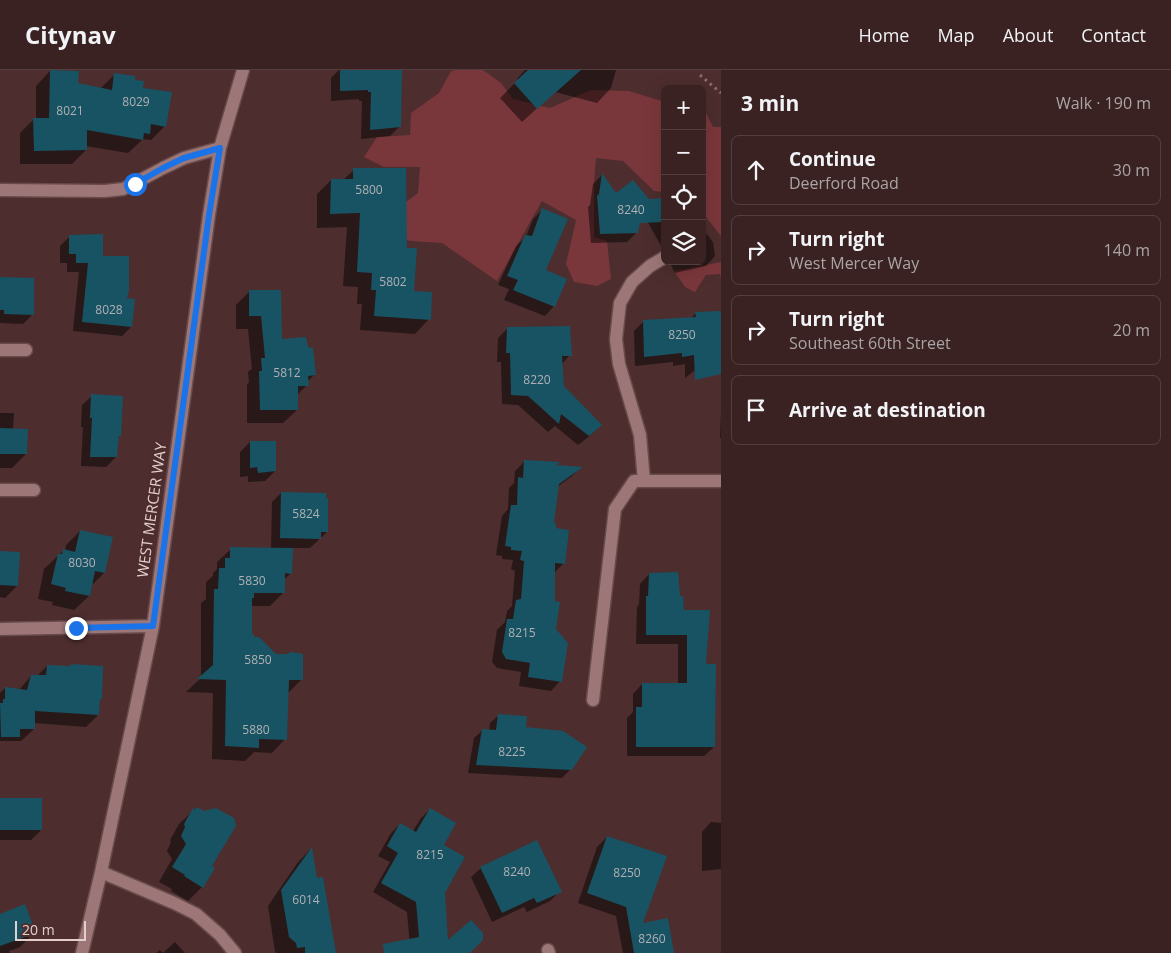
<!DOCTYPE html>
<html lang="en">
<head>
<meta charset="utf-8">
<style>
  :root { --surface:#3a2222; --page:#412a2a; --text:#f1f3f6; --muted:#aba4a5; --line:#543f40 }
  body { margin:0; font-family:"Open Sans",sans-serif; background:var(--page); color:var(--text) }
  .controls { position:absolute; right:15px; top:15px; display:grid; overflow:hidden; border-radius:8px; box-shadow:0 5px 20px #0002 }
  .controls button { width:45px; height:45px; display:grid; place-items:center; padding:0; border:0; border-bottom:1px solid var(--line); background:var(--surface); color:var(--text); font:25px sans-serif }
  .scale { position:absolute; left:15px; bottom:12px; width:71px; box-sizing:border-box; padding-left:5px; border:2px solid #e4cfcf; border-top:0; font-size:14px; line-height:18px; white-space:nowrap; color:#e4cfcf; -webkit-text-stroke:4px #4d2d2e; paint-order:stroke }
  .stop { position:absolute; width:15px; height:15px; margin:-11px; border:4px solid #1a73e8; border-radius:50%; background:#fff }
  .stop.end { background:#1a73e8; border-color:#fff; box-shadow:0 1px 5px #0008 }
  .list { margin:0; padding:0; list-style:none }
  h2 { display:flex; justify-content:space-between; align-items:center; height:65px; margin:0; padding:0 20px; font-size:21px }
  h2 small { font-size:16px; font-weight:400; color:var(--muted) }
  .list li { display:grid; grid-template-columns:32px 1fr auto; gap:15px; align-items:center; box-sizing:border-box; height:70px; margin:0 10px 10px; padding:0 10px; border:1px solid var(--line); border-radius:8px }
  .list b { display:block; font-size:19px; white-space:nowrap }
  .list p { margin:0; font-size:16px; white-space:nowrap; color:var(--muted) }
  .list em { font-size:16px; font-style:normal; color:var(--muted) }
  .icon { flex:none; width:28px; height:28px; fill:none; stroke:currentColor; stroke-width:2; stroke-linecap:round; stroke-linejoin:round }
  .map { position:relative; flex:none; width:721px; height:883px; overflow:hidden }
  header { display:flex; align-items:center; gap:30px; box-sizing:border-box; height:70px; padding:0 25px; background:var(--surface); border-bottom:1px solid var(--line) }
  header strong { font-size:24px }
  nav { display:flex; gap:28px; margin-inline-start:auto; font-size:18px }
  main { display:flex }
  aside { flex:1; background:var(--surface) }
  .map>svg:first-child { display:block }
  .green { fill:#7a373b }
  .shadow { fill:#0007 }
  .building { fill:#185363 }
  .lines { fill:none; stroke-linecap:round; stroke-linejoin:round }
  .minor-casing { stroke:#684a4b; stroke-width:15 }
  .path { stroke:#896d6d; stroke-width:3; stroke-dasharray:2.5 4; stroke-linecap:butt }
  .minor { stroke:#9d7777; stroke-width:12 }
  .route { stroke:#1a73e8; stroke-width:6 }
  .labels { text-anchor:middle; stroke-width:4; stroke-linejoin:round; paint-order:stroke }
  .number-label { font-size:12px; fill:#b1b0b4 }
  .street-label { font-size:15px; fill:#e4cfcf; stroke:#4d2d2e }
</style>
</head>
<body>
<header>
<strong>Citynav</strong>
<nav><a>Home</a><a>Map</a><a>About</a><a>Contact</a></nav>
</header>
<main>
<div class="map">
<svg width="721" height="883" viewBox="0 0 721 883">
  <rect width="100%" height="100%" fill="#4d2d2e"/>
  <path class="green" d="M456 0H483L501 13 513 29 550 38 591 20 629 21 665 32V122L654 121 623 91 596 88 594 113V167L607 171 611 209 597 216 574 212 566 194 576 150 542 131 497 211 442 173 410 171 386 160 381 151 418 123 420 97H384L364 87 377 67 410 65 411 43 439 23 451 1Z
    M702 35 713 57H721V166L702 142Z
    M721 192V209L720 204 706 205 695 222 685 217 674 201Z"/>
  <path class="shadow" d="M339 0H401L400 56 390 66 361 69 362 31H359V29L331 31V8Z
    M525 0H616L611 18 597 33 555 22 522 52 500 28 518 10 517 9Z
    M50 1 77 14 100 19 115 4 133 11 142 19 165 56 151 70 143 69 128 83 86 76V80L72 94H20V63L34 49H36V16Z
    M354 100 412 222 429 249 415 264 360 260 362 234H357L358 217 343 216 347 157 317 158V124L331 110H343Z
    M602 105 616 124 641 139 665 129V183L641 140 637 162 627 172 591 173 588 137 590 135 593 114Z
    M543 139 544 201 554 236 545 246 504 230 509 219 498 215 516 176 526 167 533 149Z
    M702 158 713 172 715 186 706 196 675 203 669 191H702Z
    M70 166 126 229 131 257 122 266 73 261 79 202H67V193H60V176Z
    M0 209 32 245 23 254 0 253Z
    M249 222 281 271 314 305 307 312V315L296 326 297 340 283 353H247V315L249 312 248 302 252 299 248 259H236V235Z
    M696 243 721 261V278L712 287 685 308V294L673 296V292L635 296 634 261 643 252 690 249Z
    M508 258 570 285 561 295 562 317 591 365 578 375 555 356 548 362 518 335 502 334 501 292H497L498 268Z
    M92 326 120 366 117 369 116 387 106 397 81 396 83 357H81L82 335Z
    M721 342V368H720Z
    M0 343H14L13 359 26 384 12 398H0Z
    M250 372 275 401 265 411 248 412V406L240 407V382Z
    M525 391 554 396 580 398 572 406 557 417 552 454 564 493 554 503 555 559 560 611 551 621 519 616 521 602 497 598 492 592 497 560 505 552 507 541 512 536 515 501 511 499 513 490 502 489V486L496 485 502 446 508 439 509 418 514 413 515 401Z
    M281 423 327 462 310 478H291V503L283 511V523L270 536H251V565L253 569 301 610 288 623 285 669 272 683 254 682 245 691 212 689 213 623 186 622 201 608V533L206 529V512L213 506V503L217 499V492L231 479H271L272 432Z
    M80 461 112 468 104 503 91 516 89 526 74 540 52 535 53 532 38 529 44 499 63 481H65L66 475Z
    M0 482 17 516 5 528 0 527Z
    M649 504 678 527 682 541 705 595 714 677 704 686H627V648L633 642V624L642 614H678V574H636L637 537 639 534 640 514Z
    M72 595 99 629 98 645 86 657 34 653V659L21 671H0V623L5 618 19 620 31 606H37L47 596 70 597Z
    M499 645 524 658 571 699 562 708 468 703 474 668 483 660 489 661 490 653Z
    M0 729 41 760 31 770H0Z
    M430 739 442 775 443 823 447 873 469 883H409L410 876 407 842 373 822 390 792 378 786 391 763 400 754 413 761 421 748Z
    M194 740 210 796 202 817 188 831 171 821 172 819 159 812 172 789 167 781 171 772 170 770 179 754Z
    M711 752 721 753V799L702 801V762Z
    M607 767 642 855 673 883H623L616 846 578 833 597 777Z
    M311 779 316 810 334 883H277L275 882 268 836 298 792Z
    M481 798 560 821 550 831 527 842 524 837 492 852 471 807Z
    M0 845 35 862 20 877 9 881 10 883H0Z
    M175 872 185 883H156L160 880 163 883Z"/>
  <path class="building" d="M50 0 79 1 78 13 112 20 114 3 135 6V10L144 11 143 18 172 22 166 57 151 54 150 64 144 63 143 70 87 60V80L34 81 33 48H49Z
    M340 0H402L401 57 370 60 371 22H368V20L340 21Z
    M528 0H581L537 39 514 13Z
    M353 98H406L407 178H417L414 221 432 222 431 250 374 246 376 220H371L372 203 357 202 360 143 330 144 331 109H353Z
    M602 103 616 123 633 110 649 129 665 128V152L640 153 638 163 600 164 597 126 599 124Z
    M542 138 568 149 546 200 567 209 555 237 513 220 518 210 507 206 525 165 532 166Z
    M103 164V186H129V220L127 228 135 229 132 257 82 252 88 193H76V184H69V165Z
    M0 207 34 208V245L4 244V240H0Z
    M249 220H281L282 269 306 267 308 277 313 278 316 305 308 306 309 316H298V340H260L259 301H262L261 288H265L261 246H249Z
    M721 241V304L695 310 694 285 682 287V283L644 287 643 250 696 247 695 242Z
    M570 256 572 286H562L564 316 602 355 589 366 561 344 559 354 528 326 511 325 510 283H506L507 257Z
    M91 324 123 326 121 366H119L117 387H90L92 348H90Z
    M0 358 28 359 27 384H0Z
    M250 371H276V401L258 403 257 397 250 398Z
    M524 390 560 392 556 395 583 397 559 414 554 453H556V458L569 460 565 494 555 493V531L560 532 556 559 568 573 562 612 528 607 530 593 506 589 502 582 507 549H513L516 530 521 529 524 491 520 490 522 481 511 480V477L505 476 511 435H517L518 407 523 408Z
    M281 422 326 423V428H328V462H321V469L280 468Z
    M80 460 113 467 105 503 95 501 90 526 65 521 66 518 51 514 58 484H62L63 479 75 482Z
    M230 477 293 478 292 504 285 503V523H254V528H252V564H254V567H259L276 584H287L291 582 303 584V610H289L287 670 259 669V678L225 676 226 610 197 609 213 595 214 519H218L219 498H225V488H230Z
    M0 481 20 482 18 516 0 515Z
    M678 502 680 526H683L684 540H710L706 594H716L715 677H636V637H642V613H687V565H646V526H648L649 503Z
    M71 594 103 596 102 629H100L99 645 35 641V659H20V667H1L0 633H3V629H5V617L27 620 31 605H46L47 595 71 596Z
    M498 644 527 646 526 657 563 661 587 677 572 700 476 695 482 659 496 660Z
    M0 728H42V760H0Z
    M197 737 204 741 216 738 234 748 236 756 212 796 215 798 203 818 184 806 185 805 172 797 186 774 181 766 185 757 184 754 193 738 195 740Z
    M430 738 456 753 444 775 465 787 445 823 448 870 471 850 483 863V870L470 883H384L383 874 419 867 416 832 381 813 398 783 387 776 400 753 416 762Z
    M607 766 667 786 643 853 668 848 674 883H634L626 837 587 823Z
    M537 770 562 822 537 833 534 828 502 843 480 797Z
    M312 777 317 808 323 807 336 883H305V877L297 878 296 873 289 867 281 820Z
    M25 834 36 863 0 876V844Z"/>
  <g class="lines">
    <defs>
      <path id="minor" d="M0 120 105 121 123 119 135 113 163 98 184 88 220 78
        M0 280H26
        M644 411 640 365 619 294 616 269 620 233 632 212 650 196 665 187
        M0 420H34
        M0 559 153 556
        M593 630 615 439 634 411H721
        M101 802 174 833 196 844 220 865 235 883
        M548 880 549 883
        M82 883 101 802 153 556 209 145 220 78 243 0"/>
    </defs>
    <use href="#minor" class="minor-casing"/>
    <path class="path" d="M700 5 721 23"/>
    <use href="#minor" class="minor"/>
  </g>
  <g class="lines">
    <path class="route" d="M76 558 153 556 209 145 220 78 184 88 163 98 135 114"/>
  </g>
  <g class="labels">
    <g class="number-label">
      <text x="136" y="36">8029</text>
      <text x="70" y="45">8021</text>
      <text x="369" y="124">5800</text>
      <text x="631" y="144">8240</text>
      <text x="393" y="216">5802</text>
      <text x="109" y="244">8028</text>
      <text x="682" y="269">8250</text>
      <text x="287" y="307">5812</text>
      <text x="537" y="314">8220</text>
      <text x="306" y="448">5824</text>
      <text x="82" y="497">8030</text>
      <text x="252" y="515">5830</text>
      <text x="522" y="567">8215</text>
      <text x="258" y="594">5850</text>
      <text x="256" y="664">5880</text>
      <text x="512" y="686">8225</text>
      <text x="430" y="789">8215</text>
      <text x="517" y="806">8240</text>
      <text x="627" y="807">8250</text>
      <text x="306" y="834">6014</text>
      <text x="652" y="873">8260</text>
    </g>
    <g class="street-label">
      <text transform="translate(152 440) rotate(-82)" y="5">WEST MERCER WAY</text>
    </g>
  </g>
</svg>
<div class="controls">
<button>+</button>
<button>−</button>
<button><svg class="icon" aria-label="locate" viewBox="0 0 24 24"><circle cx="12" cy="12" r="6"/><path d="M12 2v4M12 18v4M2 12h4M18 12h4"/></svg></button>
<button><svg class="icon" aria-label="layers" viewBox="0 0 24 24"><path d="M12 4l9 5-9 5-9-5zM3 14l9 5 9-5"/></svg></button>
</div>
<div class="scale">20 m</div>
<div class="stop" style="left:135px;top:114px"></div>
<div class="stop end" style="left:76px;top:558px"></div>
</div>
<aside>
<h2>3 min<small>Walk · 190 m</small></h2>
<ul class="list">
<li><svg class="icon" aria-label="ahead" viewBox="0 0 24 24"><path d="M12 20V5M6 11l6-6 6 6"/></svg><div><b>Continue</b><p>Deerford Road</p></div><em>30 m</em></li>
<li><svg class="icon" aria-label="right" viewBox="0 0 24 24"><path d="M7 20v-9h11M14 6l5 5-5 5"/></svg><div><b>Turn right</b><p>West Mercer Way</p></div><em>140 m</em></li>
<li><svg class="icon" aria-label="right" viewBox="0 0 24 24"><path d="M7 20v-9h11M14 6l5 5-5 5"/></svg><div><b>Turn right</b><p>Southeast 60th Street</p></div><em>20 m</em></li>
<li><svg class="icon" aria-label="arrive" viewBox="0 0 24 24"><path d="M6 21V4h12l-3 4 3 4H6"/></svg><div><b>Arrive at destination</b></div></li>
</ul>
</aside>
</main>
</body>
</html>
